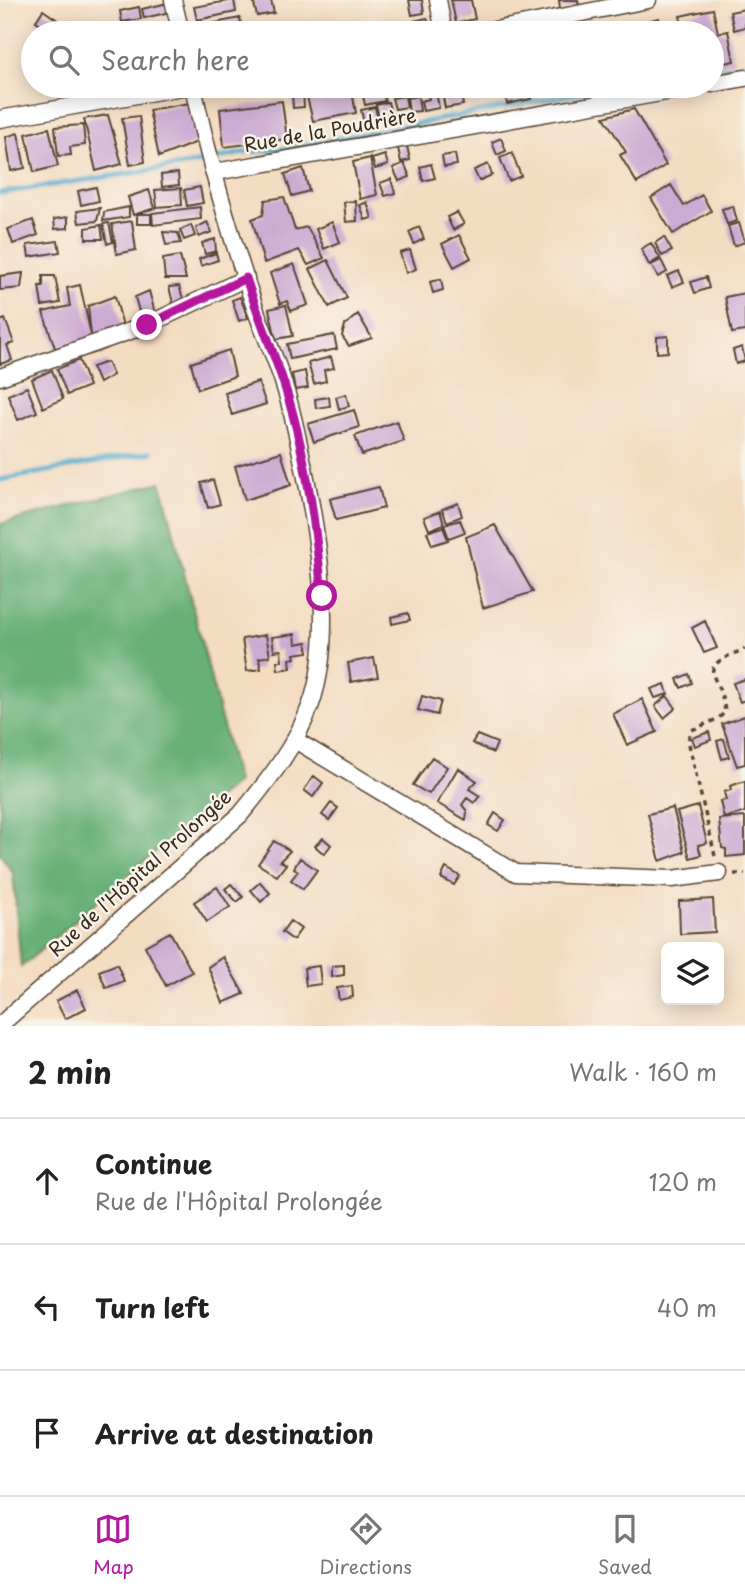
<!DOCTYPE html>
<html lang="en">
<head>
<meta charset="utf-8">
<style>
  :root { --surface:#fff; --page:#f2f2f2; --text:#222; --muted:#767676; --line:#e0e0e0; --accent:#b5179e }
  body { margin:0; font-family:"Playpen Sans",sans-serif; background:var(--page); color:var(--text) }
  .controls { position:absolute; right:21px; bottom:21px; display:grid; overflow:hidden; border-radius:10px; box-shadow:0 4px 18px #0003 }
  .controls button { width:63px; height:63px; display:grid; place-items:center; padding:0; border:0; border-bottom:2px solid var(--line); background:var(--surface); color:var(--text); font:35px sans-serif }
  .stop { position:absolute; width:21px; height:21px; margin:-16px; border:5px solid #b5179e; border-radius:50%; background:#fff }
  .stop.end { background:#b5179e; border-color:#fff; box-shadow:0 2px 7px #0008 }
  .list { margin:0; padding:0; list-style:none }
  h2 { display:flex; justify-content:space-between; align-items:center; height:91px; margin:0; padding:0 28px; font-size:30px }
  h2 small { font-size:23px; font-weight:400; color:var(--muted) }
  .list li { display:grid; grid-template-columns:46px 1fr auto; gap:21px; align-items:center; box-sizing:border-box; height:126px; padding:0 28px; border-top:2px solid var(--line) }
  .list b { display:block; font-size:26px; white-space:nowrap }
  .list p { margin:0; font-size:23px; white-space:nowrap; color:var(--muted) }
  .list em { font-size:23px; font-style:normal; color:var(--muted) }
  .icon { flex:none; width:38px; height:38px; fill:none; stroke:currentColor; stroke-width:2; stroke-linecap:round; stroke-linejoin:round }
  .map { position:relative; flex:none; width:745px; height:1026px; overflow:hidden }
  .search { position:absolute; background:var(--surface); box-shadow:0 4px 18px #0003; left:21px; right:21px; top:21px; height:77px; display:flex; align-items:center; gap:18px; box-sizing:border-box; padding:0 24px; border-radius:38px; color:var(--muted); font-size:26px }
  .sheet { height:469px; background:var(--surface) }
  nav { display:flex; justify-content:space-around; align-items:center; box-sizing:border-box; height:98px; border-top:2px solid var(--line); background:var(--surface); font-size:19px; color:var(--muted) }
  nav a { display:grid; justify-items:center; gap:4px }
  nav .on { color:var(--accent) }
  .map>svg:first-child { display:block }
  .forest { fill:#67b077; stroke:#516d4a; stroke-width:2 }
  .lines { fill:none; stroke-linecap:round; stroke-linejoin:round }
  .stream { stroke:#4ea9cc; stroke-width:5 }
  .building { fill:#cdaad3 }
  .minor-casing { stroke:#574536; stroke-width:19 }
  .path { stroke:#574536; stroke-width:3.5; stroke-dasharray:5 5; stroke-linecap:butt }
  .minor { stroke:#fff; stroke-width:16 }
  .route { stroke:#b5179e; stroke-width:9 }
  .labels { text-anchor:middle; stroke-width:5; stroke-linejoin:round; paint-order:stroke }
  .street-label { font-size:19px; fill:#3b2a1e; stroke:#f7f3e8 }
</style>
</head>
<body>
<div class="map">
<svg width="745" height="1026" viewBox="0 0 745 1026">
  <rect width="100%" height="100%" fill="#f7f3e8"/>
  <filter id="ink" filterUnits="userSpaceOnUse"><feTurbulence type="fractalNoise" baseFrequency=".0143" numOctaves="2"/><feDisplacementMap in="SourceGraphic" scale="14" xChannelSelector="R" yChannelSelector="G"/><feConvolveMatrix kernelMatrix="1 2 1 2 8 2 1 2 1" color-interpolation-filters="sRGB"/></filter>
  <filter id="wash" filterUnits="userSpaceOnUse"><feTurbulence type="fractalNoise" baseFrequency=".00686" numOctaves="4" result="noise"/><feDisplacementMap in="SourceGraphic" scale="28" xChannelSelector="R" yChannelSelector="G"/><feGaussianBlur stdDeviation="1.57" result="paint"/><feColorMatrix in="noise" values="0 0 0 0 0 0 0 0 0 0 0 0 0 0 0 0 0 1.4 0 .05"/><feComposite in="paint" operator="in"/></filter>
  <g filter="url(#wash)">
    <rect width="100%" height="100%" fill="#f4dcc1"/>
    <path class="forest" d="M161 482 237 782 21 967 13 873 0 854V524Z"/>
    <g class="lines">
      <path class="stream" d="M712 71 745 64
        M0 193 192 164 247 152 282 149 618 86
        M0 480 151 452"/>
    </g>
    <g id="blocks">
      <path class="building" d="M234 0 236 12 197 20 194 7Z
        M253 0H271L274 13 257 16Z
        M409 0H422L424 13 412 15Z
        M451 0H471L475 19 456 23Z
        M559 0H578L579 7 560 9Z
        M168 3 170 12 144 18 142 9Z
        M139 7 141 19 122 22 120 11Z
        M713 9 718 33 728 31 734 61 712 66V33H684L680 16Z
        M745 9V27L734 30 730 12Z
        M43 10 59 21 52 32 36 21Z
        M240 18 242 31 228 33H202L200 26Z
        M427 18 430 27 416 30 414 21Z
        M659 18 662 33H646L643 22Z
        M140 26 141 33H109L108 32Z
        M338 86H351L356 113 313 121 306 93Z
        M361 86H382L385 101 365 105Z
        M441 86H460L463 105 445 108Z
        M504 86H529L531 99 507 104Z
        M303 92 304 107 293 108 292 94Z
        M436 92 439 108 423 111 421 101 429 99 428 93Z
        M405 96 407 107 395 109 392 98Z
        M418 96 420 111 409 112 407 98Z
        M282 101 287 139 224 147 220 109Z
        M388 102 391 114 379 118 376 105Z
        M190 103 197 142 159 157 149 110Z
        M375 107 378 120 364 123 361 110Z
        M634 109 666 165 637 183 620 155 626 152 604 117Z
        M108 115 122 164 96 171 84 119Z
        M139 116 145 162 130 165 122 118Z
        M83 125 85 145 70 147 71 155 58 156 55 127Z
        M49 128 58 166 34 172 26 134Z
        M18 133 25 168 11 171 6 137Z
        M501 138 506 151 497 155 492 142Z
        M407 146 410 160 401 162 398 148Z
        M512 153 521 176 509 181 500 158Z
        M455 154 457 165 444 167 442 156Z
        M385 155 388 165 375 169 372 159Z
        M370 158 377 195 360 199 353 162Z
        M404 163 410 177 399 181 393 168Z
        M431 164 435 178 423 181 420 167Z
        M488 164 492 175 479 181 474 170Z
        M303 168 309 191 292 196 285 174Z
        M178 173 179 185 162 187 161 175Z
        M391 179 395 193 385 196 380 183Z
        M671 185 684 206 702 195 711 211 673 234 651 198Z
        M96 187 99 201 81 205 78 191Z
        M200 187 203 203 187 206 184 190Z
        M181 188 182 205 157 207 155 190Z
        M149 190 155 208 133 215 128 197Z
        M284 197 295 230 307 227 324 258 308 265 299 250 264 263 252 219 263 215 265 200Z
        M356 201 357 221 346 222 344 202Z
        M367 202 372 218 365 220 360 205Z
        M733 206 737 221 727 224 722 209Z
        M129 207V217L103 221 104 212Z
        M200 207 201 219 153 225 152 213Z
        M100 208 97 221 79 223 77 211Z
        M457 212 464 224 453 230 447 217Z
        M137 214H151V224H137Z
        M68 217V228L55 229 54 219Z
        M33 220 38 235 13 244 8 229Z
        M132 221 136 250 117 254 112 224Z
        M207 222 212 232 199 237 196 228Z
        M332 222 340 242 324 249 316 229Z
        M109 223 113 242 107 244 103 224Z
        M739 223 745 242 734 246 728 226Z
        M101 225 103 239H86V228Z
        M191 225 195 236 184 240 180 230Z
        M419 227 424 239 414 244 409 232Z
        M163 232 178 233 181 243 166 245Z
        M459 235 471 258 454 267 442 244Z
        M664 237 672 251 662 256 655 243Z
        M215 239 216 251 205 254 202 243Z
        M58 241 60 252 29 257 27 245Z
        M651 243 660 258 649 265 641 249Z
        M410 250 416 269 406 273 400 253Z
        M216 253 218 260 201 266 199 259Z
        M180 256 186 279H165L163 259Z
        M328 260 347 298 329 307 310 269Z
        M661 260 667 272 658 277 651 265Z
        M294 264 308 305 291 311 287 301 280 304 270 273Z
        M679 271 684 282 672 287 667 276Z
        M23 273 21 288 0 290V276Z
        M43 276H55L60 303 42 306 39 286H43Z
        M706 277 709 288 695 293 691 282Z
        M441 279 443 290 433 293 430 282Z
        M80 285 91 335 88 306 115 296 124 330 56 351 43 312 70 306 67 288Z
        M179 286 184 302 174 307 169 287Z
        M149 291 157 320 143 326 135 297Z
        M745 293V331L732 333 725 297Z
        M240 297 248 318 239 321 232 300Z
        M286 305 293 336 276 339 269 309Z
        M358 314 372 338 349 346 342 336 345 325Z
        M5 319 14 343 7 345 12 360 0 364V321Z
        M334 335 337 349 290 359 287 344Z
        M668 336V352L657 353V337Z
        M742 347 745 361 736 364 733 350Z
        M229 350 235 376 198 389 191 363Z
        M331 357 334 368 324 370 326 381 314 384 308 363Z
        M79 360 89 386 67 395 57 369Z
        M107 362 113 375 99 383 92 367Z
        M52 370 63 399 43 408 32 379Z
        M305 371 308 388 295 390 292 374Z
        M258 382 266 404 232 415 225 393Z
        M27 387 37 412 18 420 8 395Z
        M346 394 349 406 339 409 336 397Z
        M329 397 330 406 316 408 315 399Z
        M354 410 359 427 314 442 308 424Z
        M397 421 404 441 362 455 355 436Z
        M281 452 291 485 245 500 235 466Z
        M213 480 220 504 208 508 201 483Z
        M379 487 384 508 336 520 330 499Z
        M458 503 462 516 447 522 442 509Z
        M440 511 444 524 429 530 424 517Z
        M460 520 465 532 449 538 444 525Z
        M495 525 533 592 483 608 466 537Z
        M443 527 448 540 432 545 427 532Z
        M408 613 410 620 392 624 391 617Z
        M705 621 717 648 704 653 692 628Z
        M295 634 296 644 307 642 308 652 294 654 295 658 290 659 291 668 278 670 277 661H282L281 650 274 651 272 637Z
        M266 635 270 656 259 658 261 669 247 671 242 639Z
        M374 658 378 677 351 682 348 663Z
        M689 674 692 683 681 688 677 679Z
        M745 679V700L740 702 733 683Z
        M665 684 668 694 655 698 651 689Z
        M422 696 441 701 437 715 418 710Z
        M667 696 676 708 664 718 655 706Z
        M642 699 657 732 627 745 613 714Z
        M745 716V764L737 766 722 724Z
        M709 732 711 740 695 746 692 738Z
        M477 735 497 743 493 753 472 743Z
        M724 739 729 757 722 759 717 741Z
        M432 757 447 767 429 794 413 785Z
        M458 768 477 781 469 789 480 796 474 803 467 798 462 805 467 811 466 820 437 803Z
        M314 776 323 783 313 797 304 790Z
        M745 781V812L724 818 720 801 726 800 724 792 731 790 730 786Z
        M331 803 338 808 329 820 322 815Z
        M698 806 707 843 698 845 701 855 690 858 677 812Z
        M673 808 684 852 660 861 648 814Z
        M495 813 505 820 498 831 488 825Z
        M745 817V855L726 857V849L722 848 719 819Z
        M323 838 331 845 324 854 315 846Z
        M274 841 290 851 280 861 286 864 277 876 258 864Z
        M300 858 317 870 303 889 291 880 298 871 294 868Z
        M446 868 460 876 454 885 441 878Z
        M260 882 270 893 261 902 251 890Z
        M231 884 243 897 237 902 225 889Z
        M217 887 230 907 207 922 194 902Z
        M713 899 715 932 680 934 679 901Z
        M290 921 301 929 293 940 282 932Z
        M170 932 192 972 166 986 145 946Z
        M223 957 244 994 223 1003 208 967Z
        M117 964 124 981 106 988 99 971Z
        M344 965V975L332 977V966Z
        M319 966 321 984 306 986 304 968Z
        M352 986 353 997 339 1000 337 988Z
        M77 990 86 1008 65 1019 56 1001Z"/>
    </g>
  </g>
  <g filter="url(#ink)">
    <use href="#blocks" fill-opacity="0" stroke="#574536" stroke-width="2"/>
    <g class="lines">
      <defs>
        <path id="minor" d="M173 0 181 33
          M438 0 444 33
          M480 33 648 0
          M712 84 745 78
          M0 119 188 86
          M215 172 700 86
          M0 377 147 325 246 278
          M295 740 516 873 672 879 719 873
          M0 1025 240 815C268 781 296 746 311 704 335 636 318 537 304 468 298 440 293 412 284 385 276 358 263 332 254 305 230 233 208 160 193 86"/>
      </defs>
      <use href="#minor" class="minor-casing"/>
      <path class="path" d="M715 856 688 740 692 730 719 718 725 712C721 672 690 670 745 649
        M734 874H745"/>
      <use href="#minor" class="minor"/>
    </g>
  </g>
  <g class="lines" filter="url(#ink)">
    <path class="route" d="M147 325 246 278C257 313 272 348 284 384 306 452 316 525 322 596"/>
  </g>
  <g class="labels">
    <g class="street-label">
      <text transform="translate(330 130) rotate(-10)" y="7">Rue de la Poudrière</text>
      <text transform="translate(140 873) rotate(-42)" y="7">Rue de l'Hôpital Prolongée</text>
    </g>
  </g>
</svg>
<div class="controls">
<button><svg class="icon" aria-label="layers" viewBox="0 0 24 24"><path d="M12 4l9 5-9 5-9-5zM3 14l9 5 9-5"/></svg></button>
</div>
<div class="stop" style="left:322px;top:596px"></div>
<div class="stop end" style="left:147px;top:325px"></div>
<div class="search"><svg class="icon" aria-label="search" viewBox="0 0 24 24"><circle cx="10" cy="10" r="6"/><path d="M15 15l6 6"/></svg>Search here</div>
</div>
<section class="sheet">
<h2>2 min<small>Walk · 160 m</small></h2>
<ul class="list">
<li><svg class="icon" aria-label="ahead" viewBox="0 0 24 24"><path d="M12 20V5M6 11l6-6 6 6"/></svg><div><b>Continue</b><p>Rue de l'Hôpital Prolongée</p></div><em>120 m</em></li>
<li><svg class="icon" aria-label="left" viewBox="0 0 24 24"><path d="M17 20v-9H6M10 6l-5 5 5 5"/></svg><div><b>Turn left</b></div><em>40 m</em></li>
<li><svg class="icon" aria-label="arrive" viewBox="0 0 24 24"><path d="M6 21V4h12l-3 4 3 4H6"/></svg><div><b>Arrive at destination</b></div></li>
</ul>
</section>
<nav>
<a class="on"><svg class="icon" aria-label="map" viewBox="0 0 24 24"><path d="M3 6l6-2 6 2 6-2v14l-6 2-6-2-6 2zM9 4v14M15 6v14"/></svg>Map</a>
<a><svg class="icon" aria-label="directions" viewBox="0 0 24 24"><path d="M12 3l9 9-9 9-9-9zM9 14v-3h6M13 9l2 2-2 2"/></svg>Directions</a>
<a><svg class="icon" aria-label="saved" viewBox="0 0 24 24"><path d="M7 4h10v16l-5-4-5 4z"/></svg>Saved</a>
</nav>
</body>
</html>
